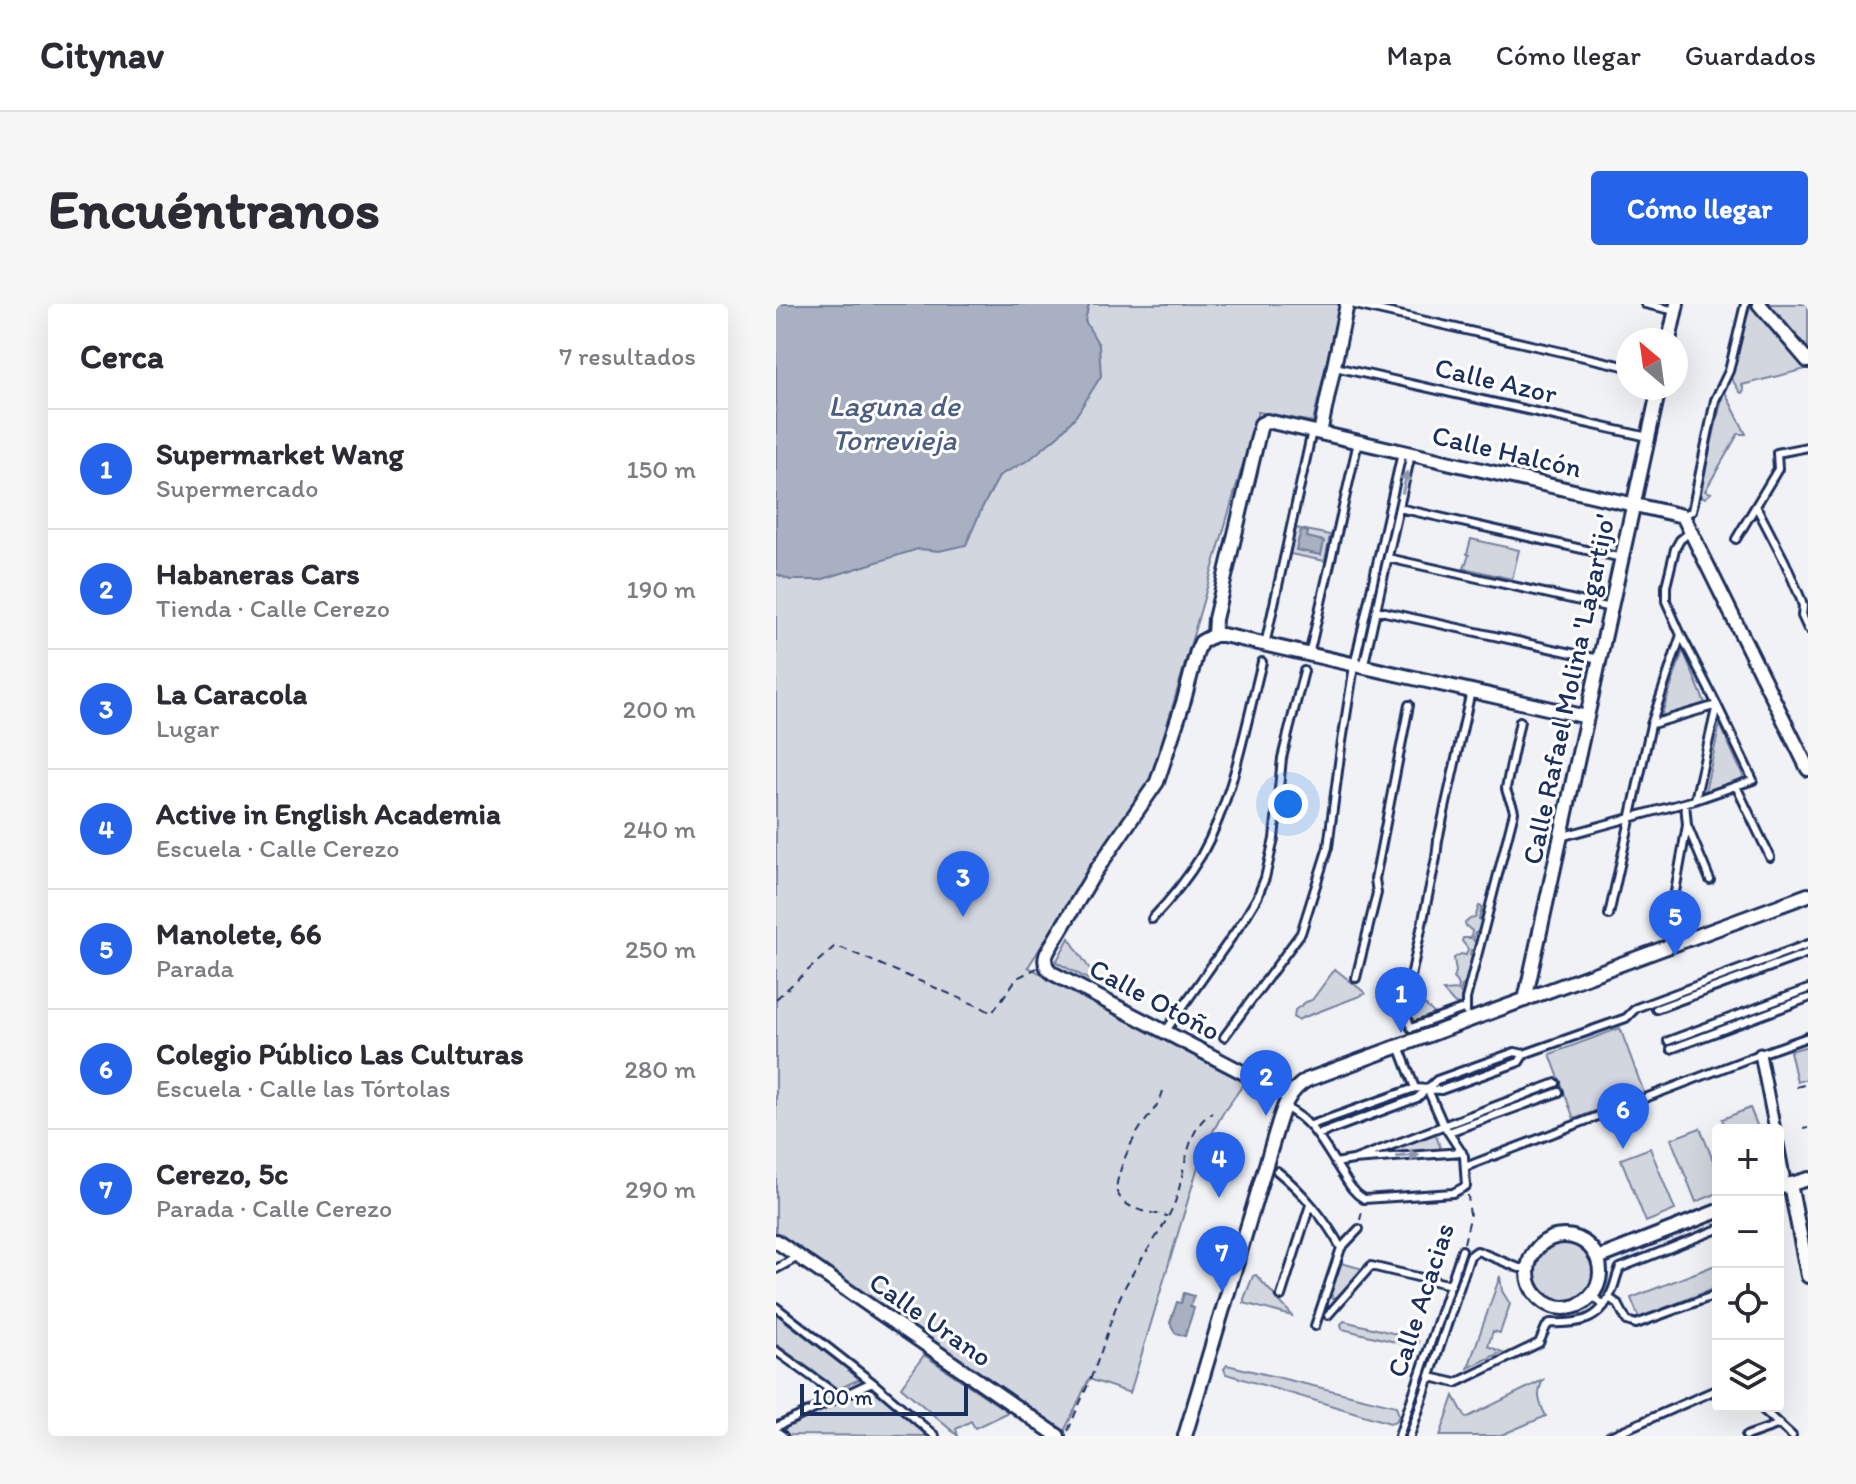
<!DOCTYPE html>
<html lang="es">
<head>
<meta charset="utf-8">
<style>
  :root { --surface:#fff; --page:#f7f7f7; --text:#2b2b33; --muted:#7c7c81; --line:#e1e1e2; --accent:#2563eb }
  body { margin:0; font-family:Itim,sans-serif; background:var(--page); color:var(--text) }
  .controls { position:absolute; right:24px; bottom:24px; display:grid; overflow:hidden; border-radius:8px; box-shadow:0 8px 32px #0002 }
  .controls button { width:72px; height:72px; display:grid; place-items:center; padding:0; border:0; border-bottom:2px solid var(--line); background:var(--surface); color:var(--text); font:40px sans-serif }
  .compass { position:absolute; left:840px; top:24px; width:72px; height:72px; border-radius:50%; background:var(--surface); box-shadow:0 8px 32px #0002; rotate:331deg }
  .scale { position:absolute; left:24px; bottom:20px; width:168px; box-sizing:border-box; padding-left:8px; border:4px solid #1b2f5e; border-top:0; font-size:22px; line-height:28px; white-space:nowrap; color:#1b2f5e; -webkit-text-stroke:6px #fff; paint-order:stroke }
  .you { position:absolute; left:512px; top:500px; width:28px; height:28px; margin:-20px; border:6px solid #fff; border-radius:50%; background:#1a73e8; box-shadow:0 0 0 12px #1a73e833 }
  .badge { display:grid; place-items:center; width:52px; height:52px; border-radius:50%; background:var(--accent); color:#fff; font-size:26px; font-weight:700 }
  .pin { position:absolute; translate:-50% -66px; filter:drop-shadow(0 2px 4px #0008) }
  .pin::after { content:''; position:absolute; top:42px; width:28px; height:24px; background:inherit; clip-path:polygon(0 0,100% 0,50% 100%) }
  .list { margin:0; padding:0; list-style:none }
  h2 { display:flex; justify-content:space-between; align-items:center; height:104px; margin:0; padding:0 32px; font-size:34px }
  h2 small { font-size:26px; font-weight:400; color:var(--muted) }
  .list li { display:grid; grid-template-columns:52px 1fr auto; gap:24px; align-items:center; box-sizing:border-box; height:120px; padding:0 32px; border-top:2px solid var(--line) }
  .list b { display:block; font-size:30px; white-space:nowrap }
  .list p { margin:0; font-size:26px; white-space:nowrap; color:var(--muted) }
  .list em { font-size:26px; font-style:normal; color:var(--muted) }
  .icon { flex:none; width:44px; height:44px; fill:none; stroke:currentColor; stroke-width:2; stroke-linecap:round; stroke-linejoin:round }
  .map { position:relative; flex:none; width:1032px; height:1132px; overflow:hidden; border-radius:8px }
  header { display:flex; align-items:center; gap:48px; box-sizing:border-box; height:112px; padding:0 40px; background:var(--surface); border-bottom:2px solid var(--line) }
  header strong { font-size:38px }
  nav { display:flex; gap:44px; margin-inline-start:auto; font-size:28px }
  .intro { display:flex; align-items:center; justify-content:space-between; box-sizing:border-box; height:192px; padding:0 48px }
  h1 { margin:0; font-size:56px }
  .button { padding:20px 36px; border-radius:8px; background:var(--accent); color:#fff; font-size:28px; font-weight:700 }
  main { display:flex; gap:48px; padding:0 48px }
  aside { flex:1; background:var(--surface); border-radius:8px; box-shadow:0 8px 32px #0002 }
  .map>svg:first-child { display:block }
  .green { fill:#d2d6df; stroke:#76829e; stroke-width:2 }
  .water { fill:#a8b0c2; stroke:#707c9a; stroke-width:2 }
  .lines { fill:none; stroke-linecap:round; stroke-linejoin:round }
  .service-casing { stroke:#1b2f5e; stroke-width:12 }
  .pedestrian-casing { stroke:#1b2f5e; stroke-width:15 }
  .minor-casing { stroke:#1b2f5e; stroke-width:18 }
  .path { stroke:#1b2f5e; stroke-width:2; stroke-dasharray:8 6; stroke-linecap:butt }
  .service { stroke:#fff; stroke-width:6 }
  .pedestrian { stroke:#fff; stroke-width:9 }
  .minor { stroke:#fff; stroke-width:12 }
  .oneway { fill:#8d97ae }
  .labels { text-anchor:middle; stroke-width:6; stroke-linejoin:round; paint-order:stroke }
  .street-label { font-size:28px; fill:#1b2f5e; stroke:#fff }
  .water-label { font-size:30px; font-style:italic; fill:#4c5c81; stroke:#fff }
</style>
</head>
<body>
<header>
<strong>Citynav</strong>
<nav><a>Mapa</a><a>Cómo llegar</a><a>Guardados</a></nav>
</header>
<div class="intro"><h1>Encuéntranos</h1><a class="button">Cómo llegar</a></div>
<main>
<aside>
<h2>Cerca<small>7 resultados</small></h2>
<ul class="list">
<li><span class="badge">1</span><div><b>Supermarket Wang</b><p>Supermercado</p></div><em>150 m</em></li>
<li><span class="badge">2</span><div><b>Habaneras Cars</b><p>Tienda · Calle Cerezo</p></div><em>190 m</em></li>
<li><span class="badge">3</span><div><b>La Caracola</b><p>Lugar</p></div><em>200 m</em></li>
<li><span class="badge">4</span><div><b>Active in English Academia</b><p>Escuela · Calle Cerezo</p></div><em>240 m</em></li>
<li><span class="badge">5</span><div><b>Manolete, 66</b><p>Parada</p></div><em>250 m</em></li>
<li><span class="badge">6</span><div><b>Colegio Público Las Culturas</b><p>Escuela · Calle las Tórtolas</p></div><em>280 m</em></li>
<li><span class="badge">7</span><div><b>Cerezo, 5c</b><p>Parada · Calle Cerezo</p></div><em>290 m</em></li>
</ul>
</aside>
<div class="map">
<svg width="1032" height="1132" viewBox="0 0 1032 1132">
  <rect width="100%" height="100%" fill="#f1f2f5"/>
  <filter id="ink" filterUnits="userSpaceOnUse"><feTurbulence type="fractalNoise" baseFrequency=".0125" numOctaves="2"/><feDisplacementMap in="SourceGraphic" scale="16" xChannelSelector="R" yChannelSelector="G"/><feConvolveMatrix kernelMatrix="1 2 1 2 8 2 1 2 1" color-interpolation-filters="sRGB"/></filter>
  <g filter="url(#ink)">
    <path class="green" d="M0 0H564L537 118 482 108 376 473 252 663 469 778 447 809 427 846 354 1089 313 1075 288 1128 0 928Z
      M973 0 1030 65 966 81 968 86 966 89 964 88 955 74Z
      M992 0H1032V45Z
      M948 86 970 130H962L929 187 935 189 929 194 926 192 924 188Z
      M520 224 554 231 549 257 514 250Z
      M695 235 743 246 736 275 688 264 693 251 691 250Z
      M907 346 929 399 885 413Z
      M944 420 968 474 930 489 929 488Z
      M703 602 706 603 703 615 707 617 706 626 699 629 697 636 703 639 701 647 695 646 694 651 698 653 693 678 686 682 684 688 690 693 684 701 679 700 667 687 682 686 683 681 677 674 680 668 678 654 685 650 690 651 692 645 686 637 687 634H695L696 627 690 622 689 619 694 615 699 614Z
      M293 634 319 673 315 677 280 658Z
      M559 665 588 688 589 690 526 714 522 716 518 714 519 706 530 698 536 696Z
      M636 692H639L659 710 648 717 636 718 633 713 634 709 629 695Z
      M844 724 868 789 798 815 774 750Z
      M1032 742V775L1021 778 1014 747Z
      M974 804 983 826H950L946 815Z
      M924 824 942 869V889L920 898 895 835Z
      M659 829 665 845 608 849Z
      M874 844 899 906 870 918 845 855Z
      M758 968a30 30 0 1 1 60 0a30 30 0 1 1-60 0Z
      M565 959 587 965 561 993 557 994 555 990Z
      M942 960V983L863 1014 855 994Z
      M480 971 515 1010 516 1012 468 999V995L477 972Z
      M724 972 726 987 734 1000 724 1029 717 1027 712 1042 726 1048 692 1064Z
      M0 1010 84 1075 62 1085 0 1040Z
      M568 1017 641 1035 643 1039 640 1043 566 1025 565 1020Z
      M148 1051 232 1108 199 1124 195 1117 180 1125 182 1132 125 1083Z
      M451 1061 620 1102 623 1112 620 1117 614 1119 450 1070 448 1065Z
      M767 1076C760 1090 763 1099 770 1112L723 1132H664L678 1092 690 1114Z
      M96 1085 153 1132 8 1131V1121L12 1120 15 1121 91 1086Z"/>
    <path class="water" d="M0 0H313L309 17 323 41 325 72 300 112 283 131 253 156 224 171 206 204 190 241 163 247 142 245 44 276H14L0 270Z
      M525 226 532 228 531 233 548 237 545 251 520 246Z
      M408 989 418 992 414 1002 418 1004 409 1032 399 1029 394 1019 401 998 405 999Z"/>
    <g class="lines">
      <defs>
        <path id="service" d="M575 0 852 63
          M869 0 900 7
          M559 63 872 133
          M980 202 1009 258 1024 293 1027 302 1026 312 1032 325
          M623 204 846 254
          M907 212 916 207 939 96 953 67 969 0
          M960 235 1002 165 1001 149 1032 143
          M612 254 835 304
          M600 306 823 355
          M489 341 536 127
          M533 351 582 138
          M587 364 635 150
          M876 420 941 401
          M960 482 994 553
          M919 496 941 401
          M911 521 934 576
          M784 533 919 496 977 476 941 401 905 331 890 297V282L899 245 904 236 914 228
          M899 588 911 521 909 499
          M833 611 875 421 905 331
          M376 615C394 596 411 575 425 552 458 493 469 423 486 358
          M580 674 601 589 599 575 633 401
          M690 704 635 724 623 692 633 682 660 554 662 536 695 387
          M880 705 1032 649
          M690 708V695L738 508C737 499 731 493 730 484L744 417
          M389 728 469 614 481 594 489 574 498 535 506 454 528 367
          M448 733 525 629 552 543 565 444 578 362 626 149
          M892 737 1032 685
          M623 742 639 784
          M895 745 1032 694
          M508 803C538 817 549 844 567 871 573 881 578 889 588 895L677 889 690 882 688 852 667 820 652 786
          M535 821 639 784 665 786 743 758 748 750
          M673 828 783 788
          M541 831 641 794 661 776 739 748 748 750 850 714 860 704 1032 640
          M577 856 780 779
          M559 859 577 856 686 848
          M689 863 984 750 1032 733
          M501 867C526 887 550 916 565 944
          M0 965 22 953
          M816 991 828 1002
          M505 992 534 901
          M833 994 842 1000 851 1017 860 1020 942 990
          M0 1003 96 1078
          M552 1011 595 962 675 981
          M539 1022 565 944 583 925
          M0 1047 64 1093 96 1078 159 1132
          M654 1073 680 1079 763 1039 770 1023 774 1019C802 1020 823 1018 835 989 839 981 840 972 844 964L942 925
          M983 1102 1016 1132
          M0 1123 64 1093
          M0 1127 7 1132
          M623 1132 686 946
          M634 1132 694 952 701 947 704 948 743 964H753
          M834 1132 942 1085
          M970 1132 1004 1120"/>
        <path id="pedestrian" d="M984 750 999 826
          M1002 840 1008 872"/>
        <path id="minor" d="M983 0 1032 57
          M893 36 901 0
          M544 129 907 212 1032 465
          M438 331H447L811 413
          M749 696 883 84
          M512 792 278 670C269 664 267 657 272 647L319 568 381 478 408 396 421 347 425 338 438 331 439 315 485 120 491 117 544 129 571 0
          M1014 880 1032 972
          M1002 884 1032 875
          M752 968a36 36 0 1 1 72 0a36 36 0 1 1-72 0Z
          M0 937 282 1132
          M822 954 942 907
          M409 1132 501 824C507 804 512 787 531 776L1032 591"/>
      </defs>
      <use href="#service" class="service-casing"/>
      <use href="#pedestrian" class="pedestrian-casing"/>
      <use href="#minor" class="minor-casing"/>
      <path class="path" d="M0 695 58 643 66 644 207 704 216 709 241 674 261 664
        M1020 783 1032 780
        M387 787C382 804 372 812 363 826 354 839 341 870 340 886 348 907 372 908 391 912
        M1027 825 1032 824
        M584 916 587 903
        M688 939 694 914 692 891
        M292 1127C302 1102 314 1078 323 1053 331 1032 336 1009 346 989 361 957 386 930 399 898 409 872 410 822 436 809"/>
      <use href="#service" class="service"/>
      <use href="#pedestrian" class="pedestrian"/>
      <use href="#minor" class="minor"/>
    </g>
    <defs><path id="oneway-solid" d="M-6-.8H1V-3.2L6.5 0L1 3.2V.8H-6Z" transform="scale(2)"/></defs>
    <g class="oneway">
      <use href="#oneway-solid" transform="translate(629 178) rotate(-77)"/>
      <use href="#oneway-solid" transform="translate(632 852) rotate(-4)"/>
    </g>
  </g>
  <g class="labels">
    <g class="street-label">
      <text transform="translate(720 76) rotate(13)" y="10">Calle Azor</text>
      <text transform="translate(731 147) rotate(13)" y="10">Calle Halcón</text>
      <text transform="translate(792 385) rotate(-78)" y="10">Calle Rafael Molina 'Lagartijo'</text>
      <text transform="translate(379 695) rotate(28)" y="10">Calle Otoño</text>
      <text transform="translate(644 996) rotate(-72)" y="10">Calle Acacias</text>
      <text transform="translate(155 1015) rotate(35)" y="10">Calle Urano</text>
    </g>
    <g class="water-label">
      <text x="118" y="112">Laguna de<tspan x="118" dy="34">Torrevieja</tspan></text>
    </g>
  </g>
</svg>
<div class="controls">
<button>+</button>
<button>−</button>
<button><svg class="icon" aria-label="locate" viewBox="0 0 24 24"><circle cx="12" cy="12" r="6"/><path d="M12 2v4M12 18v4M2 12h4M18 12h4"/></svg></button>
<button><svg class="icon" aria-label="layers" viewBox="0 0 24 24"><path d="M12 4l9 5-9 5-9-5zM3 14l9 5 9-5"/></svg></button>
</div>
<svg class="compass" viewBox="-18 -18 36 36"><path d="M0-13l5 13h-10z" fill="#e53935"/><path d="M0 13l5-13h-10z" fill="#7c7c81"/></svg>
<div class="scale">100 m</div>
<div class="you"></div>
<div class="pin badge" style="left:625px;top:729px">1</div>
<div class="pin badge" style="left:490px;top:812px">2</div>
<div class="pin badge" style="left:187px;top:613px">3</div>
<div class="pin badge" style="left:443px;top:894px">4</div>
<div class="pin badge" style="left:899px;top:652px">5</div>
<div class="pin badge" style="left:847px;top:845px">6</div>
<div class="pin badge" style="left:446px;top:988px">7</div>
</div>
</main>
</body>
</html>
